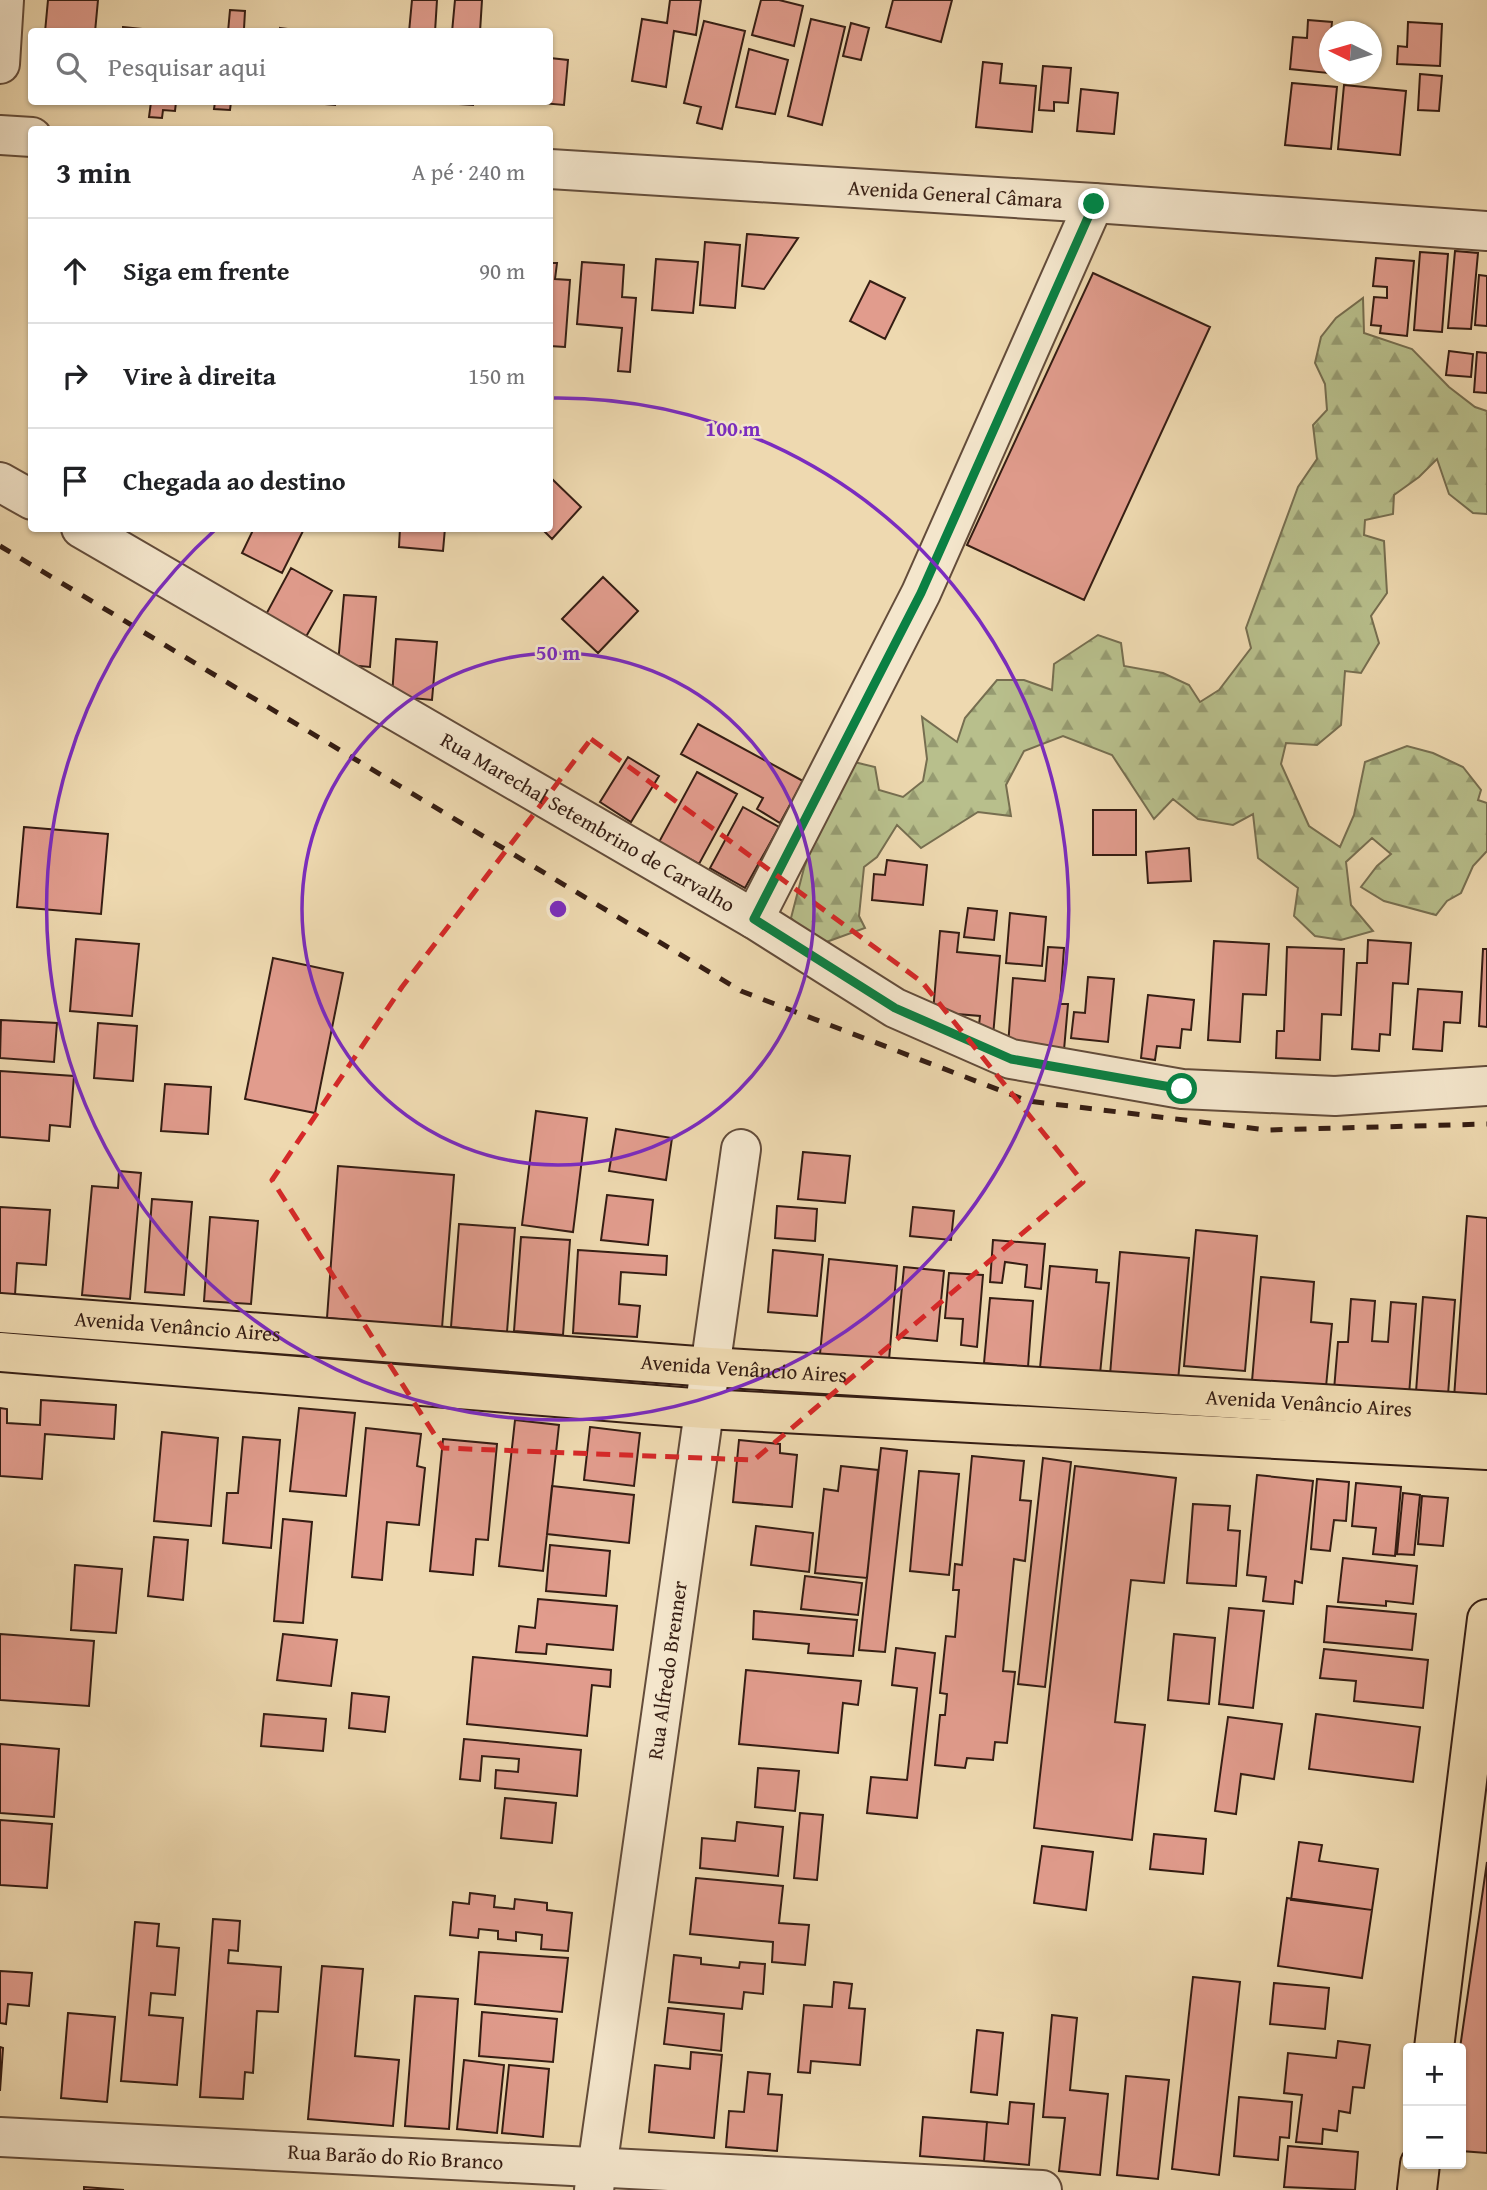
<!DOCTYPE html>
<html lang="pt">
<head>
<meta charset="utf-8">
<style>
  :root { --surface:#fff; --page:#f6f6f6; --text:#202124; --muted:#757577; --line:#e0e0e0 }
  body { margin:0; font-family:"Gentium Book Plus",serif; background:var(--page); color:var(--text) }
  .controls { position:absolute; right:21px; bottom:21px; display:grid; overflow:hidden; border-radius:7px; box-shadow:0 2px 5px #0004 }
  .controls button { width:63px; height:63px; display:grid; place-items:center; padding:0; border:0; border-bottom:2px solid var(--line); background:var(--surface); color:var(--text); font:35px sans-serif }
  .compass { position:absolute; left:1319px; top:21px; width:63px; height:63px; border-radius:50%; background:var(--surface); box-shadow:0 2px 5px #0004; rotate:275deg }
  .stop { position:absolute; width:21px; height:21px; margin:-16px; border:5px solid #0b8043; border-radius:50%; background:#fff }
  .stop.end { background:#0b8043; border-color:#fff; box-shadow:0 2px 7px #0008 }
  .list { margin:0; padding:0; list-style:none }
  h2 { display:flex; justify-content:space-between; align-items:center; height:91px; margin:0; padding:0 28px; font-size:30px }
  h2 small { font-size:23px; font-weight:400; color:var(--muted) }
  .list li { display:grid; grid-template-columns:46px 1fr auto; gap:21px; align-items:center; box-sizing:border-box; height:105px; padding:0 28px; border-top:2px solid var(--line) }
  .list b { display:block; font-size:26px; white-space:nowrap }
  .list em { font-size:23px; font-style:normal; color:var(--muted) }
  .icon { flex:none; width:38px; height:38px; fill:none; stroke:currentColor; stroke-width:2; stroke-linecap:round; stroke-linejoin:round }
  .map { position:relative; flex:none; width:1487px; height:2190px; overflow:hidden }
  .search { position:absolute; background:var(--surface); box-shadow:0 2px 5px #0004; left:28px; top:28px; width:525px; height:77px; display:flex; align-items:center; gap:18px; box-sizing:border-box; padding:0 24px; border-radius:7px; color:var(--muted); font-size:26px }
  .panel { position:absolute; background:var(--surface); box-shadow:0 2px 5px #0004; left:28px; top:126px; width:525px; height:406px; border-radius:7px }
  .map>svg:first-child { display:block }
  .forest { fill:url(#forest-firs); stroke:#766e50; stroke-width:2 }
  .building { fill:#e19c8d; stroke:#351d13; stroke-width:2 }
  .lines { fill:none; stroke-linecap:round; stroke-linejoin:round }
  .minor-casing { stroke:#634c3a; stroke-width:42 }
  .major-casing { stroke:#351d13; stroke-width:42 }
  .minor { stroke:#f4e6cc; stroke-width:38 }
  .major { stroke:#eed9b0; stroke-width:38 }
  .rail { stroke:#351d13; stroke-width:5; stroke-dasharray:12 12; stroke-linecap:butt }
  .route { stroke:#0b8043; stroke-width:9 }
  .marked { fill:none; stroke:#d62828; stroke-width:5; stroke-dasharray:14 9; stroke-linejoin:round }
  .ring { fill:none; stroke:#7b2cbf; stroke-width:3.5 }
  .labels { text-anchor:middle; stroke-width:5; stroke-linejoin:round; paint-order:stroke }
  .street-label { font-size:21px; fill:#351d13; stroke:#f4e6cc }
  .centre { fill:#7b2cbf; stroke:#f4e6cc; stroke-width:3.5 }
  .ring-label { font-size:21px; text-anchor:middle; font-weight:bold; fill:#7b2cbf; stroke:#f4e6cc; stroke-width:5; stroke-linejoin:round; paint-order:stroke }
</style>
</head>
<body>
<div class="map">
<svg width="1487" height="2190" viewBox="0 0 1487 2190">
  <defs>
    <pattern id="forest-firs" width="22" height="20" patternUnits="userSpaceOnUse" patternTransform="scale(1.75)"><rect width="22" height="20" fill="#b8bf8c"/><path d="M5 1l3.5 6h-7zM16 11l3.5 6h-7z" fill="#969b71"/></pattern>
  </defs>
  <rect width="100%" height="100%" fill="#eed9b0"/>
  <filter id="stains"><feTurbulence type="fractalNoise" baseFrequency=".00286" numOctaves="4"/><feColorMatrix values="0 0 0 0 .2 0 0 0 0 .09 0 0 0 0 .02 0 0 0 .5 -.17"/></filter>
  <radialGradient id="worn" r=".72"><stop offset=".6" stop-color="#630" stop-opacity="0"/><stop offset="1" stop-color="#630" stop-opacity=".3"/></radialGradient>
  <path class="forest" d="M1363 298 1364 333 1412 349 1449 387 1475 407 1487 411V514L1473 513 1449 494 1437 459 1419 477 1394 495 1393 514 1365 520 1364 535 1384 541 1387 593 1371 616 1379 643 1361 673 1345 671 1341 725 1317 745 1286 743 1281 764 1309 826 1340 847 1354 815 1365 762 1407 746 1433 753 1463 767 1481 790 1478 800 1487 803V851L1473 866 1461 893 1447 901 1436 915 1384 901 1361 887 1377 866 1391 854 1372 838 1346 862 1351 905 1373 931 1341 940 1315 936 1294 916 1298 888 1258 858 1253 814 1233 825 1198 819 1173 799 1154 819 1112 755 1063 736 1024 751 1006 785 1011 816 978 812 921 848 897 825 877 857 864 867 859 916 865 928 818 945 791 918 804 868 828 806 854 762 875 767 879 790 903 797 923 781 927 759 922 717 957 742 965 718 997 680H1024L1052 690 1054 664 1098 635 1121 643 1124 666 1163 673 1189 685 1200 702 1219 690 1251 648 1246 628 1298 487 1317 459 1313 425 1327 410 1325 384 1315 363 1321 337 1336 318Z"/>
  <path class="building" d="M48 0H98L95 32H45Z
    M412 0H437L435 32H409Z
    M455 0H482L480 32H452Z
    M670 0H701L696 35 674 31 666 87 632 81 642 19 667 23Z
    M761 0H779L803 6 794 46 752 35Z
    M893 0H952L941 42 886 27Z
    M230 10 245 11 244 29 265 32H228Z
    M811 19 845 27 822 125 788 116Z
    M1308 20 1332 22 1331 32H1330L1328 73 1290 69 1293 37 1307 38Z
    M704 21 745 31 722 129 697 123 701 107 684 103Z
    M1408 22 1442 24 1440 66 1397 64 1398 46 1407 47Z
    M851 23 869 28 861 60 843 56Z
    M123 27 153 30 152 32H123Z
    M280 28 311 32H280Z
    M749 49 788 60 775 114 736 107Z
    M550 58 568 60 564 105 530 102H550Z
    M983 62 1002 64 1000 83 1036 86 1032 132 976 127Z
    M1043 66 1071 68 1068 103 1054 102V111L1039 110Z
    M1420 74 1442 76 1439 111 1418 110Z
    M1292 83 1337 87 1331 149 1285 145Z
    M1344 85 1406 91 1400 155 1338 149Z
    M1081 89 1118 93 1114 134 1077 131Z
    M151 102H176L175 111 163 110 162 118 149 117Z
    M215 102H231L230 110 214 109Z
    M302 102H335V105Z
    M428 102H473V105Z
    M747 234 798 238 764 289 742 286Z
    M705 242 740 245 735 308 700 305Z
    M1455 251 1478 253 1471 329 1448 328Z
    M1420 252 1448 254 1442 332 1414 330Z
    M1376 258 1414 261 1407 336 1380 333 1381 326 1371 325 1374 297 1387 298V287L1373 286Z
    M656 259 698 262 693 313 652 310Z
    M582 262 624 265 622 297 636 298 630 372 618 371 622 328 577 324Z
    M550 263H557L555 279 570 280 565 347 550 346Z
    M1093 273 1210 327 1084 600 967 545Z
    M1479 275 1487 276V326L1475 325Z
    M870 281 905 298 885 339 850 321Z
    M1449 351 1473 354 1471 377 1446 375Z
    M1477 352 1487 353V393L1474 392Z
    M550 477 581 507 552 539 541 528H550Z
    M254 528 304 529 282 573 242 553Z
    M400 528H445L443 551 399 547Z
    M291 568 332 591 303 642 263 620Z
    M603 577 638 611 598 653 562 619Z
    M344 595 376 597 370 667 338 664Z
    M396 639 437 642 432 700 392 696Z
    M698 724 803 781 780 823 757 809 763 798 681 754Z
    M628 757 659 776 631 822 600 802Z
    M697 772 737 794 699 864 659 842Z
    M743 807 779 827 745 888 710 868Z
    M1093 810H1136V855H1093Z
    M24 827 108 834 101 914 17 907Z
    M1189 848 1191 881 1148 883 1146 852Z
    M887 860 927 865 923 905 872 900 874 874 885 875Z
    M968 908 997 911 994 940 964 937Z
    M1010 913 1046 917 1042 966 1006 963Z
    M940 931 959 933 957 952 1000 956 993 1036 978 1034 980 1016 933 1012Z
    M76 939 139 944 132 1016 70 1011Z
    M1368 940 1411 943 1408 984 1393 983 1390 1035 1380 1034 1379 1051 1352 1049 1357 963H1367Z
    M1214 941 1269 944 1266 995 1243 994 1240 1042 1208 1040Z
    M1048 947 1064 948 1060 1004H1068L1064 1050 1008 1046 1013 978 1045 981Z
    M1287 947 1344 949 1341 1015 1322 1014 1320 1060 1276 1058 1277 1031H1284Z
    M1483 949H1487V1027L1479 1026Z
    M273 958 343 973 315 1113 245 1099Z
    M1088 977 1114 979 1108 1042 1071 1038 1074 1012 1085 1013Z
    M1418 989 1462 992 1460 1023 1444 1022 1442 1051 1413 1049Z
    M1148 995 1194 1000 1191 1030 1182 1029 1180 1048 1157 1046 1155 1060 1141 1058Z
    M1 1020 57 1023 54 1062 0 1058Z
    M98 1023 137 1026 133 1081 94 1078Z
    M0 1071 74 1076 70 1127 50 1125 49 1141 0 1137Z
    M165 1084 211 1087 208 1134 161 1131Z
    M536 1111 587 1118 573 1232 522 1225Z
    M616 1129 672 1138 666 1180 609 1171Z
    M803 1152 850 1156 845 1203 798 1199Z
    M338 1166 454 1175 442 1328 327 1318Z
    M119 1171 141 1173 130 1299 82 1295 92 1186 118 1188Z
    M607 1195 653 1200 648 1245 601 1240Z
    M152 1199 192 1202 184 1295 145 1292Z
    M777 1206 817 1209 815 1241 775 1238Z
    M0 1207 50 1210 46 1265 17 1263 15 1295 0 1294Z
    M913 1207 954 1211 951 1240 910 1236Z
    M1467 1216 1487 1218V1400L1454 1398Z
    M210 1217 258 1221 251 1304 204 1301Z
    M459 1224 515 1228 507 1332 451 1327Z
    M1196 1230 1257 1236 1245 1371 1184 1366Z
    M521 1237 570 1240 563 1335 514 1331Z
    M993 1240 1045 1244 1041 1289 1025 1287 1027 1265 1005 1262 1002 1283 990 1282Z
    M578 1250 667 1256 666 1275 621 1272 619 1304 640 1306 637 1337 573 1333Z
    M773 1250 823 1255 817 1316 768 1312Z
    M1120 1252 1189 1258 1178 1381 1110 1375Z
    M829 1259 897 1266 889 1360 820 1354Z
    M1050 1266 1097 1270 1096 1282 1109 1283 1100 1374 1040 1368Z
    M904 1267 944 1271 937 1341 897 1337Z
    M949 1273 983 1275 977 1347 961 1345 963 1319 945 1318Z
    M1261 1277 1314 1282 1311 1322 1332 1324 1326 1387 1252 1381Z
    M1423 1297 1455 1300 1448 1395 1416 1392Z
    M990 1298 1033 1301 1028 1367 984 1363Z
    M1351 1299 1375 1301 1372 1341 1388 1342 1391 1302 1416 1304 1409 1395 1334 1390 1338 1342H1348Z
    M41 1400 116 1405 114 1439 45 1434 42 1479 0 1476V1408L7 1409V1423L40 1425Z
    M299 1408 355 1413 346 1496 290 1491Z
    M515 1420 559 1425 543 1571 499 1566Z
    M590 1427 640 1433 634 1486 584 1480Z
    M366 1428 421 1434 417 1466 425 1468 419 1525 387 1522 382 1580 352 1577Z
    M162 1432 218 1438 211 1526 154 1521Z
    M243 1437 280 1440 271 1548 223 1543 227 1493H238Z
    M443 1439 497 1444 488 1540 476 1539 473 1575 430 1571Z
    M739 1440 780 1444V1453L797 1455 792 1507 733 1502Z
    M881 1448 907 1451 885 1652 859 1650Z
    M972 1456 1024 1461 1020 1500 1031 1501 1025 1561 1014 1559 1003 1671 1015 1672 1007 1743 995 1742 993 1760 967 1758 965 1768 935 1765 940 1715H945L947 1694 940 1693 946 1636 955 1637 959 1590H953L955 1564 962 1565Z
    M1043 1458 1071 1462 1045 1687 1018 1684Z
    M841 1466 878 1470 867 1578 815 1573 824 1489 838 1491Z
    M1075 1466 1176 1478 1164 1583 1131 1580 1115 1722 1145 1725 1132 1840 1034 1828Z
    M919 1471 959 1474 949 1575 910 1571Z
    M1257 1475 1313 1481 1302 1583 1295 1581 1293 1604 1263 1601 1266 1577 1247 1575Z
    M1317 1479 1349 1482 1346 1521 1334 1520 1330 1551 1311 1549Z
    M1356 1483 1401 1487 1395 1556 1373 1554 1376 1528 1352 1526Z
    M552 1486 634 1495 629 1543 547 1534Z
    M1403 1493 1420 1495 1414 1555 1397 1554Z
    M1422 1496 1448 1498 1443 1546 1418 1544Z
    M1193 1504 1230 1506 1228 1530 1240 1531 1236 1586 1187 1583Z
    M283 1519 312 1522 303 1623 274 1621Z
    M756 1526 813 1533 809 1572 751 1565Z
    M154 1537 188 1540 183 1600 148 1596Z
    M550 1545 610 1551 606 1596 546 1591Z
    M1343 1558 1417 1566 1413 1604 1386 1601V1606L1338 1602Z
    M75 1565 122 1569 116 1633 71 1630Z
    M805 1576 862 1583 858 1615 801 1609Z
    M538 1599 617 1606 613 1650 547 1644 546 1654 516 1652 519 1626 535 1628Z
    M1327 1606 1416 1614 1412 1650 1324 1642Z
    M1229 1608 1264 1611 1253 1708 1219 1704Z
    M754 1611 857 1620 853 1656 808 1653 809 1644 753 1639Z
    M0 1634 94 1641 89 1706 0 1700Z
    M283 1634 337 1640 331 1686 277 1680Z
    M1174 1634 1215 1638 1209 1704 1168 1700Z
    M896 1648 935 1653 917 1818 867 1813 871 1777 907 1780 917 1688 892 1685Z
    M1324 1649 1428 1660 1423 1708 1354 1701 1356 1681 1320 1678Z
    M473 1657 611 1670 610 1687 592 1685 587 1736 467 1724Z
    M746 1670 861 1681 858 1705 843 1703 838 1753 739 1744Z
    M352 1693 389 1697 385 1732 349 1728Z
    M264 1714 326 1719 323 1751 261 1746Z
    M1316 1714 1420 1727 1413 1782 1309 1769Z
    M1228 1717 1282 1724 1274 1779 1241 1774 1236 1814 1215 1811Z
    M464 1739 581 1750 577 1796 495 1788 496 1770 518 1772 519 1759 482 1756 480 1781 460 1779Z
    M0 1744 59 1749 54 1817 0 1813Z
    M758 1768 799 1771 795 1811 755 1807Z
    M505 1798 556 1803 552 1843 501 1838Z
    M800 1813 823 1815 817 1880 794 1878Z
    M0 1820 52 1824 47 1888 0 1885Z
    M737 1822 783 1827 778 1876 700 1868 702 1838 735 1841Z
    M1154 1834 1206 1839 1203 1874 1150 1869Z
    M1299 1842 1322 1845 1319 1861 1378 1869 1372 1910 1291 1900Z
    M1042 1846 1093 1852 1086 1910 1034 1903Z
    M1487 1862V2153L1461 2151 1460 2048Z
    M696 1878 783 1886 779 1923 809 1925 805 1965 772 1962 773 1942 690 1934Z
    M470 1893 495 1896 494 1907 514 1909 515 1899 547 1903V1910L572 1913 568 1951 541 1949 542 1935 516 1932V1941L498 1939V1931L479 1929 478 1938 450 1935 453 1902 469 1904Z
    M1287 1898 1372 1910 1362 1978 1278 1966Z
    M213 1919 240 1921 238 1951 229 1950 228 1963 281 1967 278 2012 257 2011 253 2073 245 2072 243 2099 200 2097Z
    M135 1922 159 1924 157 1946 179 1948 175 1995 151 1993 149 2015 183 2018 177 2085 121 2081Z
    M479 1952 568 1958 562 2012 475 2004Z
    M674 1955 701 1958V1964L739 1968 740 1962 765 1964 763 1994 744 1992 742 2009 669 2002Z
    M322 1966 363 1969 355 2056 399 2060 393 2126 308 2119Z
    M0 1971 32 1973 29 2006 8 2004 6 2024 0 2023Z
    M1193 1977 1240 1982 1219 2175 1172 2169Z
    M834 1982 852 1984 849 2008 865 2009 860 2065 811 2061 810 2073 798 2072 804 2005 832 2007Z
    M1274 1983 1329 1988 1325 2029 1270 2024Z
    M415 1996 458 1999 449 2129 405 2126Z
    M668 2008 724 2014 721 2051 664 2044Z
    M482 2012 557 2019 553 2062 479 2056Z
    M68 2013 115 2017 107 2102 61 2098Z
    M1052 2015 1077 2018 1070 2090 1108 2094 1100 2175 1059 2171 1065 2118 1043 2117Z
    M977 2030 1003 2033 997 2095 971 2092Z
    M1338 2041 1370 2045 1364 2088 1353 2087 1350 2113 1339 2111 1337 2131 1323 2129 1322 2144 1296 2142 1302 2095 1284 2093 1288 2053 1336 2058Z
    M0 2047 3 2048 0 2091Z
    M691 2052 722 2055 714 2138 649 2132 655 2065 690 2069Z
    M464 2060 504 2065 497 2133 457 2129Z
    M509 2065 549 2069 543 2137 502 2133Z
    M748 2072 770 2074 768 2094 782 2095 777 2151 726 2147 729 2111 744 2112Z
    M1126 2076 1169 2080 1158 2179 1117 2175Z
    M1239 2097 1292 2102 1289 2138 1280 2137 1278 2160 1234 2156Z
    M1010 2102 1034 2104 1029 2165 984 2161 987 2122 1008 2124Z
    M923 2117 987 2122 984 2161 920 2156Z
    M1288 2146 1358 2152 1355 2190 1284 2187Z
    M84 2187 124 2190H84Z"/>
  <g class="lines">
    <defs>
      <g id="minor">
        <path d="M0 64 4 0"/>
        <path d="M0 135 32 137"/>
        <path id="s1" d="M550 169 1094 203 1487 231"/>
        <path d="M0 482 32 500"/>
        <path id="s2" d="M81 528 754 919 895 1008 1011 1059 1182 1089 1335 1096 1487 1086"/>
        <path d="M754 919 921 593 1094 203"/>
        <path id="s3" d="M0 2137 1042 2190"/>
        <path id="s4" d="M594 2190 741 1149"/>
      </g>
      <g id="major">
        <path id="s5" d="M0 1313 710 1367 1487 1414"/>
        <path d="M0 1352 705 1409 1487 1450"/>
        <path d="M1434 2048 1487 1619"/>
        <path d="M1417 2190 1420 2164"/>
      </g>
    </defs>
    <use href="#minor" class="minor-casing"/>
    <use href="#major" class="major-casing"/>
    <use href="#minor" class="minor"/>
    <use href="#major" class="major"/>
    <path class="rail" d="M0 546 741 991 1028 1101 1267 1130 1487 1124"/>
  </g>
  <g class="lines">
    <path class="route" d="M1094 204 921 593 754 919 895 1008 1011 1059 1182 1089"/>
  </g>
  <path class="marked" d="M591 739 922 982 1083 1182 754 1460 443 1448 272 1180 402 987Z"/>
  <g class="ring">
    <circle cx="558" cy="909" r="256"/>
    <path d="M554 398A511 511 0 1 1 216 529"/>
  </g>
  <g class="labels">
    <g class="street-label">
      <text dy="7" stroke="none"><textPath href="#s1" startOffset="406">Avenida General Câmara</textPath></text>
      <text dy="7" stroke="none"><textPath href="#s2" startOffset="586">Rua Marechal Setembrino de Carvalho</textPath></text>
      <text dy="7" stroke="none"><textPath href="#s5" startOffset="178">Avenida Venâncio Aires</textPath></text>
      <text dy="7" stroke="none"><textPath href="#s5" startOffset="746">Avenida Venâncio Aires</textPath></text>
      <text dy="7" stroke="none"><textPath href="#s5" startOffset="1312">Avenida Venâncio Aires</textPath></text>
      <text dy="7" stroke="none"><textPath href="#s4" startOffset="525">Rua Alfredo Brenner</textPath></text>
      <text dy="7" stroke="none"><textPath href="#s3" startOffset="396">Rua Barão do Rio Branco</textPath></text>
    </g>
  </g>
  <circle cx="558" cy="909" r="10" class="centre"/>
  <g class="ring-label">
    <text x="733" y="436">100 m</text>
    <text x="558" y="660">50 m</text>
  </g>
  <rect width="100%" height="100%" filter="url(#stains)"/>
  <rect width="100%" height="100%" fill="url(#worn)"/>
</svg>
<div class="controls">
<button>+</button>
<button>−</button>
</div>
<svg class="compass" viewBox="-18 -18 36 36"><path d="M0-13l5 13h-10z" fill="#e53935"/><path d="M0 13l5-13h-10z" fill="#757577"/></svg>
<div class="stop" style="left:1182px;top:1089px"></div>
<div class="stop end" style="left:1094px;top:204px"></div>
<div class="search"><svg class="icon" aria-label="search" viewBox="0 0 24 24"><circle cx="10" cy="10" r="6"/><path d="M15 15l6 6"/></svg>Pesquisar aqui</div>
<section class="panel">
<h2>3 min<small>A pé · 240 m</small></h2>
<ul class="list">
<li><svg class="icon" aria-label="ahead" viewBox="0 0 24 24"><path d="M12 20V5M6 11l6-6 6 6"/></svg><div><b>Siga em frente</b></div><em>90 m</em></li>
<li><svg class="icon" aria-label="right" viewBox="0 0 24 24"><path d="M7 20v-9h11M14 6l5 5-5 5"/></svg><div><b>Vire à direita</b></div><em>150 m</em></li>
<li><svg class="icon" aria-label="arrive" viewBox="0 0 24 24"><path d="M6 21V4h12l-3 4 3 4H6"/></svg><div><b>Chegada ao destino</b></div></li>
</ul>
</section>
</div>
</body>
</html>
